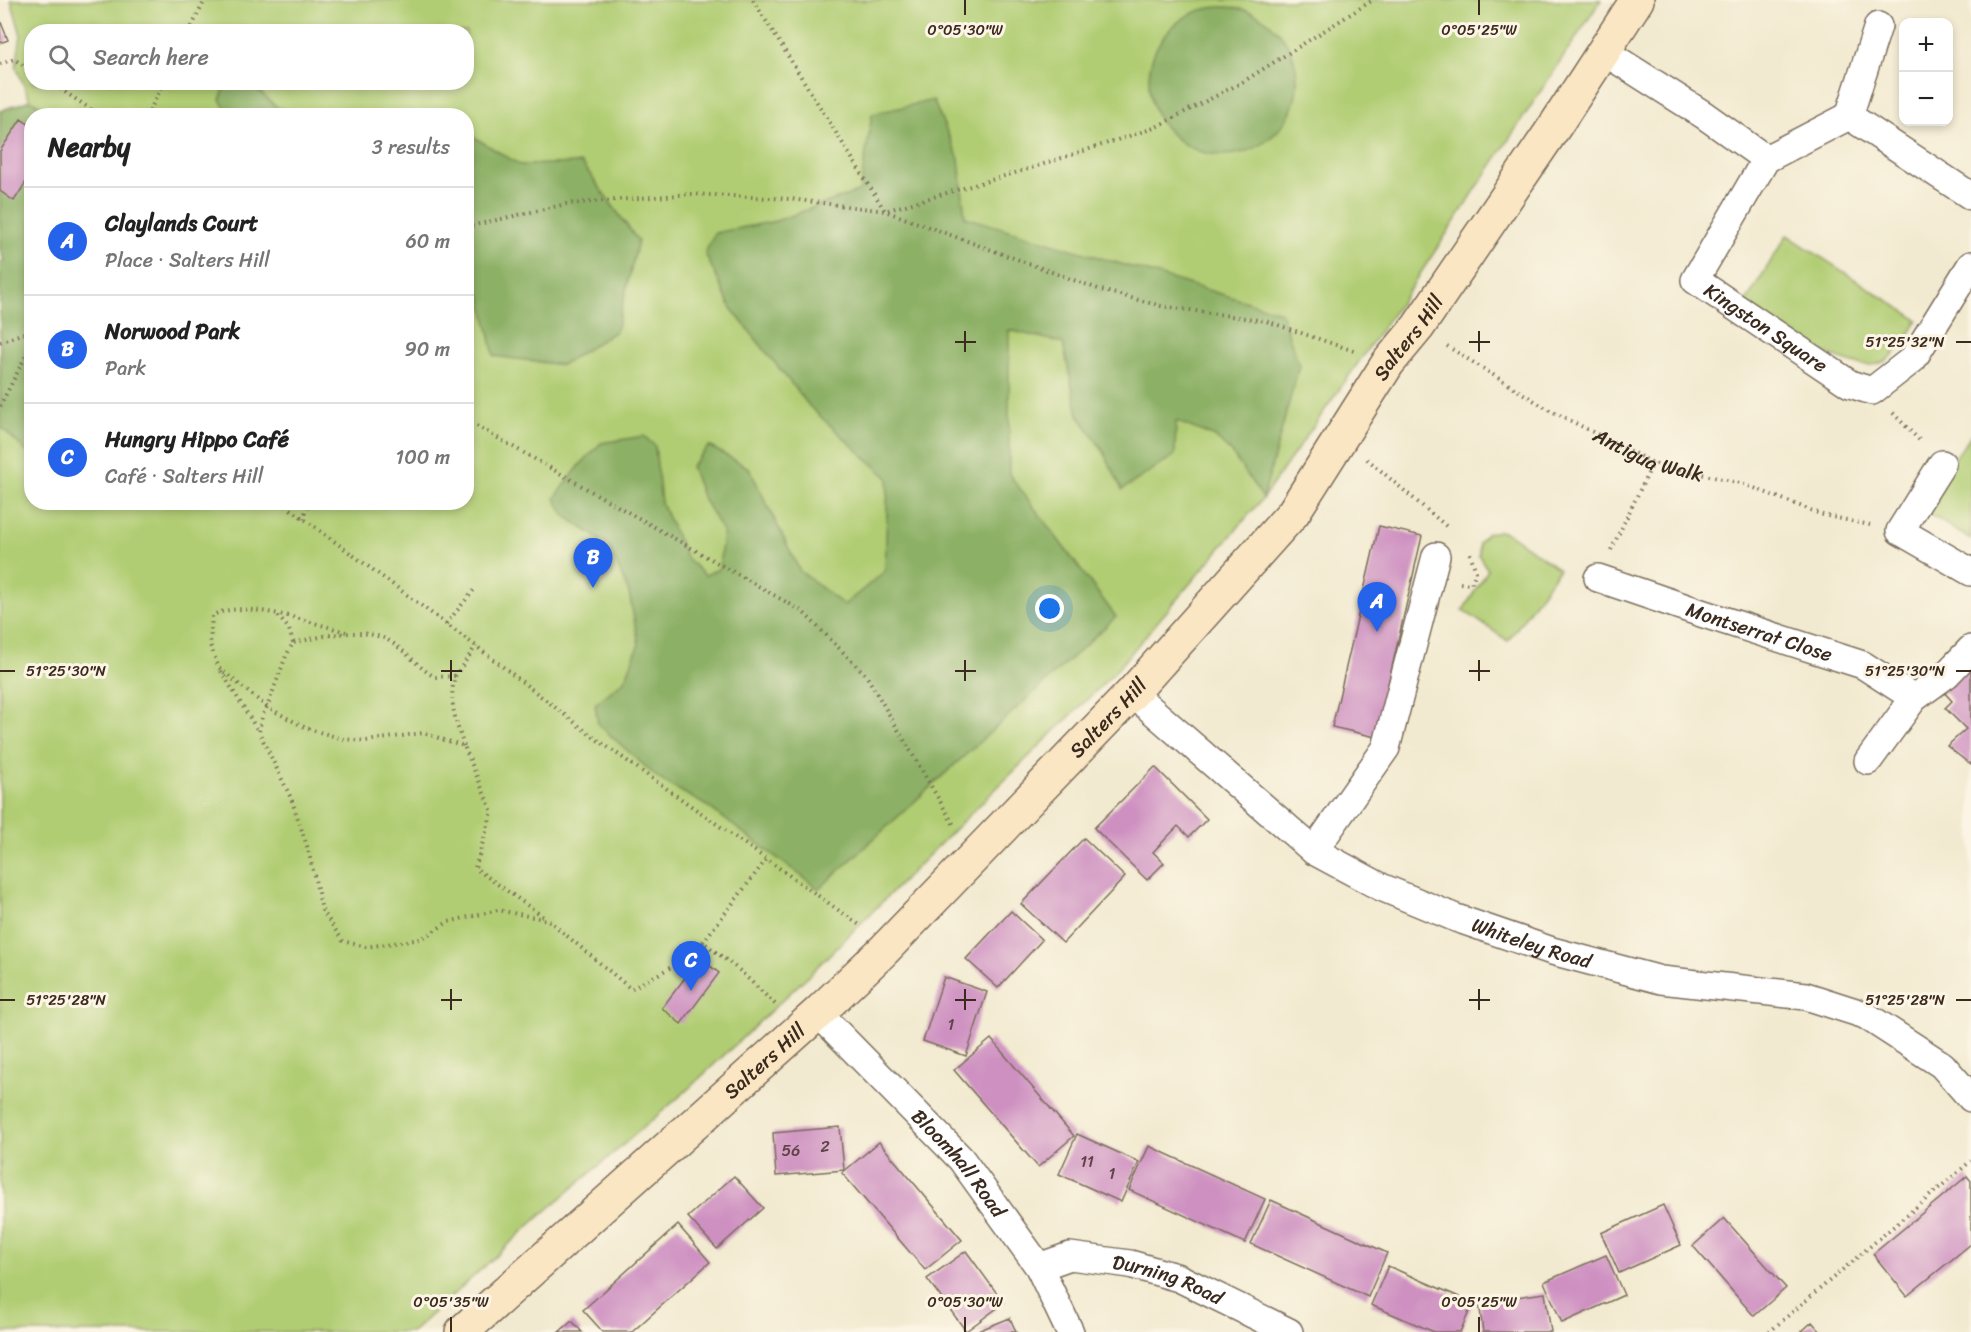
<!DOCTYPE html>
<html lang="en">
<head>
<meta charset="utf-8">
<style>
  :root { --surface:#fff; --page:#f2f2f2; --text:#222; --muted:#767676; --line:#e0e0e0; --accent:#2563eb }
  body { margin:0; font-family:Sriracha,sans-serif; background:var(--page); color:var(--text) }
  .controls { position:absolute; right:18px; top:18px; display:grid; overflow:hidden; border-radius:12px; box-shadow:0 3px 9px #0003 }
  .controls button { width:54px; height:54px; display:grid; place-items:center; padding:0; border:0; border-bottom:2px solid var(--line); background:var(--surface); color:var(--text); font:30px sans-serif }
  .you { position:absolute; left:1050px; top:609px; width:21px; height:21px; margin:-15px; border:4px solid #fff; border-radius:50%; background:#1a73e8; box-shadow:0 0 0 9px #1a73e833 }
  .badge { display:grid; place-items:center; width:39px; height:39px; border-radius:50%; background:var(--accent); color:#fff; font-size:20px; font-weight:700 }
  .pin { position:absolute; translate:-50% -50px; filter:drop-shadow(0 2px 3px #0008) }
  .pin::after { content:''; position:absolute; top:32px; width:21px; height:18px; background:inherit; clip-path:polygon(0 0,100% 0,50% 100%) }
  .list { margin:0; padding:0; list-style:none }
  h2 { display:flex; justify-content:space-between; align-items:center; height:78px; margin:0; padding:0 24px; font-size:26px }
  h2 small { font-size:20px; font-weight:400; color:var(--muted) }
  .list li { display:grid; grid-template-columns:39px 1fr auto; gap:18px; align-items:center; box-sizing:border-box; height:108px; padding:0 24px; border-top:2px solid var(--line) }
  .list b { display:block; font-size:22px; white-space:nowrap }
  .list p { margin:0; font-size:20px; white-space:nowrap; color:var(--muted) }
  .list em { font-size:20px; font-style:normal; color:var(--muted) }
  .icon { flex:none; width:33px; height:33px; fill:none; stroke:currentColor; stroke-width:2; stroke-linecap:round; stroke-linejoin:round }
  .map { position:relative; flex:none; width:1971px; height:1332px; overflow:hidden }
  .search { position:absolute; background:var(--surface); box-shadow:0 3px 9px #0003; left:24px; top:24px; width:450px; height:66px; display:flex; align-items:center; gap:15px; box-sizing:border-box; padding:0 21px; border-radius:24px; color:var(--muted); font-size:22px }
  .panel { position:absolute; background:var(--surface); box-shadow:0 3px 9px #0003; left:24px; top:108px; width:450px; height:402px; border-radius:24px }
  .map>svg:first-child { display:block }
  .green { fill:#b1cd73; stroke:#767c48; stroke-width:1.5; fill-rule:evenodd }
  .forest { fill:#8cb065; stroke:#646d42; stroke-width:1.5 }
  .building { fill:#ce90c1 }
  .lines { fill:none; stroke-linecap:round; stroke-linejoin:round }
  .street-casing { stroke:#7b6d5c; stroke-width:30 }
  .secondary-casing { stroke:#7b6d5c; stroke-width:36 }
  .path { stroke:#7b6d5c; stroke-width:4; stroke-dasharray:1.5 4.5; stroke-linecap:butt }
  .street { stroke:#fff; stroke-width:27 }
  .secondary { stroke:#fbe6c3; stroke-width:33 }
  .ticks { fill:none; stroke:#3b2a1e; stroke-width:2 }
  .labels { text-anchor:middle; stroke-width:6; stroke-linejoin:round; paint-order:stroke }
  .number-label { font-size:16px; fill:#604447 }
  .street-label { font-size:20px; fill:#3b2a1e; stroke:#fcf5e5 }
  .ticks-label { font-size:15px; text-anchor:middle; fill:#3b2a1e; stroke:#fcf5e5; stroke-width:6; stroke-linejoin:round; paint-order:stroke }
</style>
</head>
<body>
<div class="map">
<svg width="1971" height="1332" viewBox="0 0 1971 1332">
  <rect width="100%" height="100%" fill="#fcf5e5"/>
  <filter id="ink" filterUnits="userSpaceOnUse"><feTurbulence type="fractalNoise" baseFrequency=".0167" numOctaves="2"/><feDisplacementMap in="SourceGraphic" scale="12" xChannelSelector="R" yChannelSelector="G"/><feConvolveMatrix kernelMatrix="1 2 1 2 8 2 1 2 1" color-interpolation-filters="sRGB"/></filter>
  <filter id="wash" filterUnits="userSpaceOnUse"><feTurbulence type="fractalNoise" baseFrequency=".008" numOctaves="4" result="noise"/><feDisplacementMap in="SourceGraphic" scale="24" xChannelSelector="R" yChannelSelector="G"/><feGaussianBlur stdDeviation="1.35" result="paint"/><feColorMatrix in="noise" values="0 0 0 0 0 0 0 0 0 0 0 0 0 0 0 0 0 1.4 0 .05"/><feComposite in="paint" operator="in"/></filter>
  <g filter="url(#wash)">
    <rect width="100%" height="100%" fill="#f2ead0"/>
    <path class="green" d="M11 0H1601L1410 289 1263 498 1114 673 956 828 810 974 686 1091 540 1216 412 1332H0V263L4 261 0 249V111L30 100 16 67 21 35ZM32 32H466V82H32ZM32 116H466V502H32Z
      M1787 235 1918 320C1909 334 1901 350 1887 360 1853 383 1774 321 1745 303Z
      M1971 435V540L1920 508Z
      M1499 531 1509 534 1559 569 1508 641 1463 610 1488 570 1479 556V543L1487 533Z"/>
    <path class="forest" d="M1149 81a74 74 0 1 1 148 0a74 74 0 1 1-148 0Z
      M227 82 250 83 278 108 320 115H230L220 100Z
      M30 100 58 115 32 116 31 456 0 426V263L4 261 0 249V111Z
      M933 100 959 159 965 217 1281 312 1299 366 1263 498 1231 452 1215 437 1176 421 1175 455 1122 490 1104 452 1078 415 1063 343 1009 330V474L1116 617 819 889 707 806 659 779 598 724 595 704 625 680 639 644 629 593 609 546 564 515 555 498 580 465 601 443 644 436 655 446 661 502 687 559 705 575 719 569 723 533 702 496 691 466 709 446 749 468 800 571 844 605 885 571 888 478 810 407 731 308 705 253 715 233 776 221 860 191 872 114Z
      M467 133 520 165 582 163 638 241 616 331 562 365 494 356 481 296 467 272Z"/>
    <g id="blocks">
      <path class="building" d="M0 20 8 40 0 43Z
        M21 119 32 126V173L14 201 0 191V151Z
        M1379 526 1422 536 1376 737 1332 727Z
        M1971 663V765L1947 746 1966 729 1945 708 1952 701 1943 691Z
        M1155 767 1207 819 1189 837 1178 826 1153 852 1164 863 1147 880 1094 828Z
        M1084 838 1125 877 1063 943 1021 904Z
        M1011 911 1042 940 998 988 966 959Z
        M700 958 719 973 681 1024 662 1008Z
        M944 977 987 992 966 1056 923 1041Z
        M991 1039 1074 1136 1038 1167 954 1070Z
        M840 1127 844 1170 776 1176 773 1133Z
        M1077 1134 1139 1162 1121 1202 1059 1174Z
        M879 1142 962 1240 925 1270 842 1173Z
        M1149 1146 1265 1199 1245 1243 1129 1190Z
        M734 1176 763 1208 717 1249 688 1217Z
        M1967 1176 1971 1181V1244L1907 1296 1873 1254Z
        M1271 1200 1387 1253 1368 1297 1251 1244Z
        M1663 1205 1681 1245 1619 1273 1601 1233Z
        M1724 1218 1786 1288 1754 1316 1693 1246Z
        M678 1225 710 1262 632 1332H603L583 1310Z
        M966 1251 1004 1303 966 1331 927 1279Z
        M1606 1255 1624 1295 1562 1323 1544 1282Z
        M1388 1266 1473 1303 1460 1332H1434L1371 1305Z
        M1545 1293 1551 1332H1483L1479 1302Z
        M1010 1318 1016 1332H975Z
        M572 1321 582 1332H559Z
        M1812 1322 1821 1332H1801Z"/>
    </g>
  </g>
  <g filter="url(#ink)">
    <use href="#blocks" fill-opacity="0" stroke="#7b6d5c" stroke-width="1.5"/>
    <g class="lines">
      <defs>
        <g id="street">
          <path d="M1603 51 1704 115 1766 159"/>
          <path d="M1849 116 1878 26"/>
          <path id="s2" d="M1971 196 1849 116 1766 159 1695 280 1850 384 1872 391 1913 359 1971 265"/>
          <path d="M1942 464 1900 531 1971 572"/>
          <path id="s3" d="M1598 578 1704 614 1863 665 1914 698 1947 674 1971 649"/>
          <path id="s4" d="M1132 693 1314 851 1381 887 1456 918 1552 951 1661 980 1806 996 1865 1015 1942 1065 1971 1098"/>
          <path d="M1868 761 1914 698"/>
          <path d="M1314 851 1386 748 1436 556"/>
          <path id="s5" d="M818 1013 961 1159 1039 1267 1070 1332"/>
          <path id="s6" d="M1039 1267 1070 1256 1130 1264 1179 1278 1289 1332"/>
        </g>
        <g id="secondary">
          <path id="s7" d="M462 1332 818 1013 883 951 1132 693 1293 513 1388 363 1418 327 1557 123 1637 0"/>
        </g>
      </defs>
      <use href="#street" class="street-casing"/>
      <use href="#secondary" class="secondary-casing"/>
      <g class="path">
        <path d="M753 0 885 211 1025 170 1154 128 1241 83 1373 0"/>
        <path d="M189 32 205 0"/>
        <path d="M0 64 14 59 32 71"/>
        <path d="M50 82 101 116"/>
        <path d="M147 116 164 82"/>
        <path d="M466 227 566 204 691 194 790 199 885 211 1101 290 1161 306 1266 321 1354 351"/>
        <path d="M0 342 32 330"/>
        <path id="s1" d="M1447 346 1546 408 1653 463 1744 484 1823 515 1870 525"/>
        <path d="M0 406 32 344"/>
        <path d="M1893 413 1921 442"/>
        <path d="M466 420 802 611 866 675 955 827"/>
        <path d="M1367 459 1446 526"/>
        <path d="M281 502 476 646 592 736 861 926"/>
        <path d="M303 519 309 502"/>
        <path d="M1611 550 1653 463"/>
        <path d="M1460 583 1471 584 1476 572 1469 550"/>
        <path d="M278 616 289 629 293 643"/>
        <path d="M446 624 474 590"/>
        <path d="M346 632C315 624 240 597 212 616L210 645 219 668 267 707 306 728 343 739 366 741 423 733 464 746 492 812 475 868 545 918"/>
        <path d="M221 671 258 731"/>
        <path d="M455 676 476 646"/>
        <path d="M464 746C456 722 448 701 455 676L435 677C419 668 409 654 394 644 366 624 324 636 293 643L286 656 267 707 262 716 259 732 291 798 308 849 322 910 343 941 366 947 421 939 448 922 498 910 548 920 631 989 695 954 703 942 739 970 776 1005"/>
        <path d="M703 942 766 860"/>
        <path d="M1769 1332 1971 1161"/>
      </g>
      <use href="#street" class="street"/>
      <use href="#secondary" class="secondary"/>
    </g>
  </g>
  <path class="ticks" d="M965 0V15M1479 0V15M965 331V352M1479 331V352M955 342H976M1469 342H1490M1956 342H1971M451 660V681M965 660V681M1479 660V681M0 671H15M441 671H462M955 671H976M1469 671H1490M1956 671H1971M451 989V1010M965 989V1010M1479 989V1010M0 1000H15M441 1000H462M955 1000H976M1469 1000H1490M1956 1000H1971M451 1317V1332M965 1317V1332M1479 1317V1332"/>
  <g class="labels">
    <g class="number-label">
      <text x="951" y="1030">1</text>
      <text x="825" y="1152">2</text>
      <text x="791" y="1156">56</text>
      <text x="1087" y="1167">11</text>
      <text x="1112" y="1179">1</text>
    </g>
    <g class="street-label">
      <text dy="7" stroke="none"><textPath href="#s2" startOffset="465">Kingston Square</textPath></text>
      <text dy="7" stroke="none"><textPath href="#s7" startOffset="1378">Salters Hill</textPath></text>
      <text dy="7" stroke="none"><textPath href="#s1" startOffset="230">Antigua Walk</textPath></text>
      <text dy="7" stroke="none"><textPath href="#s3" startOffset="170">Montserrat Close</textPath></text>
      <text dy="7" stroke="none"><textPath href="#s7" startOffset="892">Salters Hill</textPath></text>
      <text dy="7" stroke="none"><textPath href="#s4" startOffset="478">Whiteley Road</textPath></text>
      <text dy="7" stroke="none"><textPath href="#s7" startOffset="406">Salters Hill</textPath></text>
      <text dy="7" stroke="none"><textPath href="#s5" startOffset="206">Bloomhall Road</textPath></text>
      <text dy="7" stroke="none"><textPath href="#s6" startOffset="134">Durning Road</textPath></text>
    </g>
  </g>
  <g class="ticks-label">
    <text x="965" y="35">0°05'30"W</text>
    <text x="1479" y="35">0°05'25"W</text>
    <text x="1905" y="347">51°25'32"N</text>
    <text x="66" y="676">51°25'30"N</text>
    <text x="1905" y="676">51°25'30"N</text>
    <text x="66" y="1005">51°25'28"N</text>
    <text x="1905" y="1005">51°25'28"N</text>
    <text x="451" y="1307">0°05'35"W</text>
    <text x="965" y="1307">0°05'30"W</text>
    <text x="1479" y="1307">0°05'25"W</text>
  </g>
</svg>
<div class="controls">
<button>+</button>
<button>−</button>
</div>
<div class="you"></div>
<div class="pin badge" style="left:1377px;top:632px">A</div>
<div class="pin badge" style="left:593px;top:588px">B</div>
<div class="pin badge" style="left:691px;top:991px">C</div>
<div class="search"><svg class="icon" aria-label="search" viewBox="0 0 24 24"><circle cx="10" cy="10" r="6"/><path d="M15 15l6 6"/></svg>Search here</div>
<section class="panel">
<h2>Nearby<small>3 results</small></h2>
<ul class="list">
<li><span class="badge">A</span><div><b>Claylands Court</b><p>Place · Salters Hill</p></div><em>60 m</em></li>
<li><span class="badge">B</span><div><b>Norwood Park</b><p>Park</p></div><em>90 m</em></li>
<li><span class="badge">C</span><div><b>Hungry Hippo Café</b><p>Café · Salters Hill</p></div><em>100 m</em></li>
</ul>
</section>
</div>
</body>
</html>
